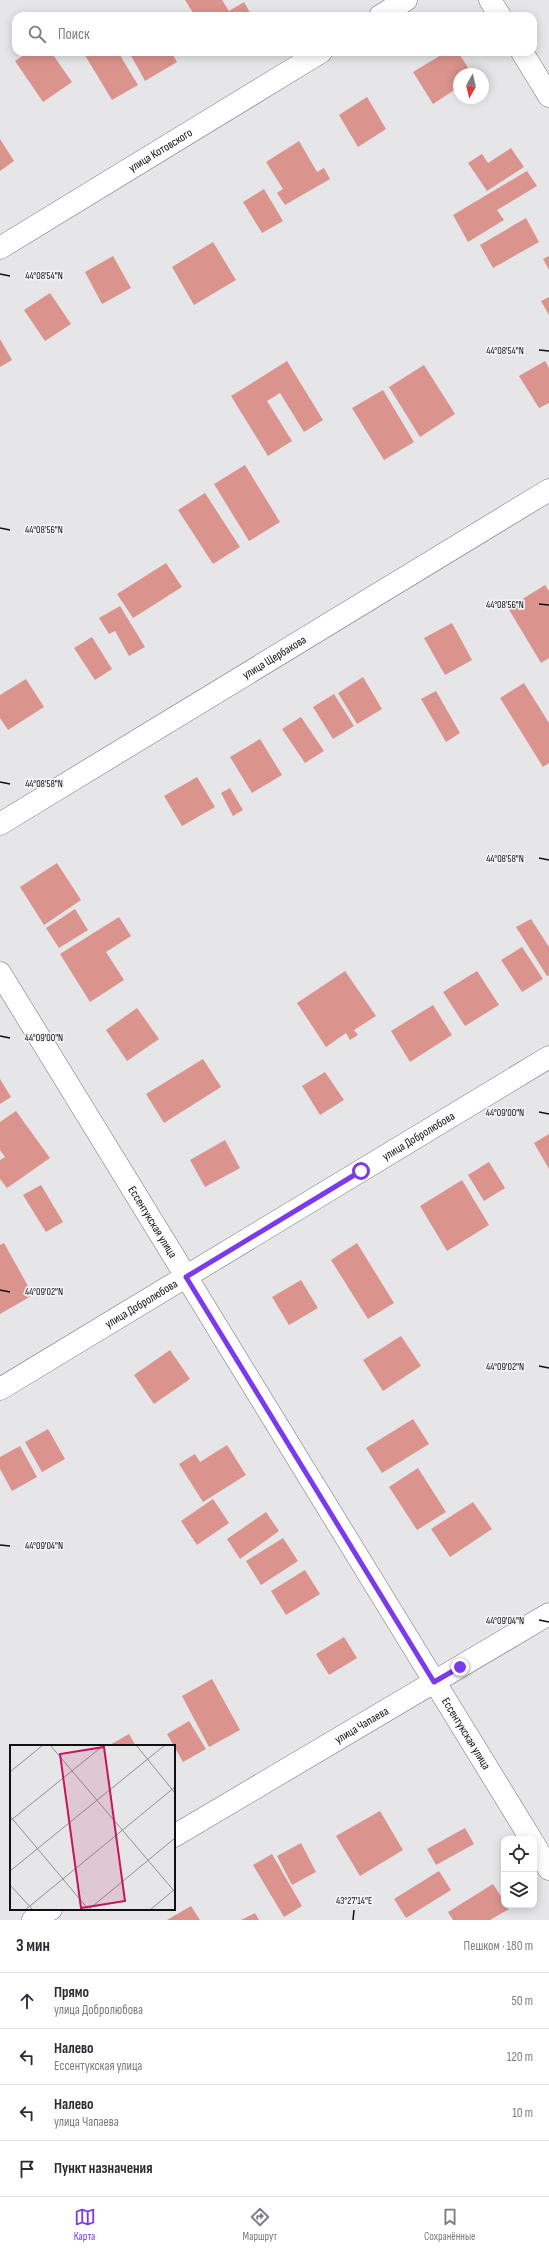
<!DOCTYPE html>
<html lang="ru">
<head>
<meta charset="utf-8">
<style>
  :root { --surface:#fff; --page:#f2f2f3; --text:#2b2b33; --muted:#7c7c81; --line:#e1e1e2; --accent:#7c3aed }
  body { margin:0; font-family:"Sofia Sans Condensed",sans-serif; background:var(--page); color:var(--text) }
  .controls { position:absolute; right:12px; bottom:12px; display:grid; overflow:hidden; border-radius:8px; box-shadow:0 2px 10px #0003 }
  .controls button { width:36px; height:36px; display:grid; place-items:center; padding:0; border:0; border-bottom:1px solid var(--line); background:var(--surface); color:var(--text); font:20px sans-serif }
  .compass { position:absolute; left:453px; top:68px; width:36px; height:36px; border-radius:50%; background:var(--surface); box-shadow:0 2px 10px #0003; rotate:188deg }
  .stop { position:absolute; width:12px; height:12px; margin:-9px; border:3px solid #7c3aed; border-radius:50%; background:#fff }
  .stop.end { background:#7c3aed; border-color:#fff; box-shadow:0 1px 4px #0008 }
  .list { margin:0; padding:0; list-style:none }
  h2 { display:flex; justify-content:space-between; align-items:center; height:52px; margin:0; padding:0 16px; font-size:17px }
  h2 small { font-size:13px; font-weight:400; color:var(--muted) }
  .list li { display:grid; grid-template-columns:26px 1fr auto; gap:12px; align-items:center; box-sizing:border-box; height:56px; padding:0 16px; border-top:1px solid var(--line) }
  .list b { display:block; font-size:15px; white-space:nowrap }
  .list p { margin:0; font-size:13px; white-space:nowrap; color:var(--muted) }
  .list em { font-size:13px; font-style:normal; color:var(--muted) }
  .icon { flex:none; width:22px; height:22px; fill:none; stroke:currentColor; stroke-width:2; stroke-linecap:round; stroke-linejoin:round }
  .map { position:relative; flex:none; width:549px; height:1920px; overflow:hidden }
  .search { position:absolute; background:var(--surface); box-shadow:0 2px 10px #0003; left:12px; right:12px; top:12px; height:44px; display:flex; align-items:center; gap:10px; box-sizing:border-box; padding:0 14px; border-radius:12px; color:var(--muted); font-size:15px }
  .sheet { height:276px; background:var(--surface) }
  nav { display:flex; justify-content:space-around; align-items:center; box-sizing:border-box; height:56px; border-top:1px solid var(--line); background:var(--surface); font-size:11px; color:var(--muted) }
  nav a { display:grid; justify-items:center; gap:2px }
  nav .on { color:var(--accent) }
  .map>svg:first-child { display:block }
  .building { fill:#db938d }
  .lines { fill:none; stroke-linecap:round; stroke-linejoin:round }
  .minor-casing { stroke:#727274; stroke-width:23 }
  .tertiary-casing { stroke:#727274; stroke-width:23 }
  .minor { stroke:#fff; stroke-width:22 }
  .tertiary { stroke:#fff; stroke-width:22 }
  .route { stroke:#7c3aed; stroke-width:5 }
  .ticks { fill:none; stroke:#101011; stroke-width:1.5 }
  .labels { text-anchor:middle; stroke-width:3.5; stroke-linejoin:round; paint-order:stroke }
  .street-label { font-size:12px; fill:#101011; stroke:#f3f3f6 }
  .inset-road { fill:none; stroke:#909093; stroke-width:1 }
  .view { fill:#c2185b; fill-opacity:0.15; stroke:#c2185b; stroke-width:2 }
  .inset-edge { fill:none; stroke:#101011; stroke-width:2 }
  .ticks-label { font-size:10px; text-anchor:middle; fill:#101011; stroke:#f3f3f6; stroke-width:3.5; stroke-linejoin:round; paint-order:stroke }
</style>
</head>
<body>
<div class="map">
<svg width="549" height="1920" viewBox="0 0 549 1920">
  <rect width="100%" height="100%" fill="#e6e6e9"/>
  <path class="building" d="M185 0H222L229 11 244 2 252 16H195Z
    M28 52H51L72 82 43 102 15 61Z
    M83 52H106L108 55 118 52 138 85 112 100Z
    M129 52H171L177 62 145 81Z
    M446 52H458L472 74H459V87L433 104 413 72Z
    M367 97 386 129 358 147 339 115Z
    M0 139 14 161 0 171Z
    M299 141 317 172 324 168 330 179 285 205 277 193 283 189 266 162Z
    M511 148 524 167 487 191 468 163 482 154 488 163Z
    M527 171 537 186 497 210 504 220 468 242 453 215Z
    M264 189 283 221 262 233 243 202Z
    M526 218 539 242 493 268 480 245Z
    M213 242 236 280 194 305 172 267Z
    M113 256 131 288 102 304 85 272Z
    M549 256V270L543 259Z
    M50 293 71 324 45 341 24 310Z
    M549 297V315L541 301Z
    M0 339 12 360 0 367Z
    M287 361 323 420 304 432 280 393 267 401 292 441 268 456 231 396Z
    M545 361 549 368V403L539 408 519 376Z
    M424 365 455 414 420 437 389 387Z
    M383 390 414 442 384 460 352 408Z
    M245 465 280 522 249 541 214 484Z
    M205 493 240 547 213 564 178 510Z
    M166 563 182 587 133 618 117 594Z
    M545 585 549 591V658L541 663 508 608Z
    M120 606 145 647 129 656 115 631 109 634 99 618Z
    M452 623 472 660 445 675 424 638Z
    M92 637 112 669 95 680 74 648Z
    M363 677 382 709 357 724 338 693Z
    M26 679 44 707 8 730 0 718V695Z
    M524 683 549 723V763L543 767 500 698Z
    M436 691 460 733 446 742 421 699Z
    M334 694 354 726 333 739 313 707Z
    M301 717 324 751 305 763 282 729Z
    M260 739 282 775 252 793 230 757Z
    M197 777 215 807 182 826 164 796Z
    M230 788 243 810 233 816 221 793Z
    M57 863 81 900 44 925 20 887Z
    M75 909 88 930 59 948 46 928Z
    M119 917 131 936 106 952 124 980 90 1002 60 954Z
    M531 919 549 947V975L547 976 516 927Z
    M522 947 543 979 522 992 501 960Z
    M345 971 376 1016 354 1030 358 1035 350 1040 346 1033 326 1047 297 1003Z
    M477 971 499 1005 465 1026 443 992Z
    M433 1005 452 1035 410 1062 391 1031Z
    M137 1008 159 1039 127 1061 106 1030Z
    M203 1059 221 1087 164 1123 146 1094Z
    M325 1072 344 1100 320 1115 302 1086Z
    M0 1079 11 1097 0 1104Z
    M16 1111 50 1158 7 1188 0 1179V1160L5 1157 0 1150V1122Z
    M549 1134V1169L534 1143Z
    M225 1140 240 1168 205 1187 190 1160Z
    M489 1162 505 1188 484 1201 468 1175Z
    M462 1180 489 1225 447 1251 420 1206Z
    M41 1185 63 1222 46 1232 23 1195Z
    M4 1243 33 1295 0 1314V1245Z
    M357 1243 394 1303 368 1319 331 1260Z
    M301 1280 318 1308 289 1325 272 1297Z
    M401 1336 421 1366 383 1391 363 1360Z
    M170 1350 190 1379 154 1404 134 1375Z
    M413 1419 429 1444 382 1473 366 1448Z
    M48 1429 65 1459 42 1472 25 1442Z
    M227 1445 246 1475 203 1502 179 1464 195 1454 200 1462Z
    M20 1446 37 1477 12 1491 0 1469V1457Z
    M418 1468 446 1512 417 1530 389 1487Z
    M213 1499 229 1523 197 1545 181 1521Z
    M473 1502 492 1529 450 1557 431 1529Z
    M266 1512 279 1531 240 1559 227 1539Z
    M283 1538 298 1561 261 1585 246 1561Z
    M305 1570 320 1594 286 1615 271 1591Z
    M344 1637 357 1658 329 1675 316 1654Z
    M212 1679 240 1730 209 1747 182 1696Z
    M189 1721 206 1749 183 1762 167 1734Z
    M129 1734 136 1746H108Z
    M380 1811 403 1850 360 1876 336 1836Z
    M465 1828 474 1844 436 1865 427 1849Z
    M301 1843 316 1872 292 1885 277 1856Z
    M272 1854 302 1906 284 1917 253 1865Z
    M439 1871 451 1890 406 1918 394 1899Z
    M493 1884 504 1901V1905L509 1909 490 1920H453L448 1912Z
    M191 1906 200 1920H167Z
    M255 1913 259 1920H241Z"/>
  <g class="lines">
    <defs>
      <g id="minor">
        <path d="M490 0 500 16"/>
        <path d="M380 16 406 0"/>
        <path d="M522 52 549 96"/>
        <path id="s1" d="M0 248 321 52"/>
        <path id="s2" d="M0 824 549 490"/>
        <path id="s3" d="M0 973 531 1839"/>
        <path id="s4" d="M0 1389 549 1057"/>
        <path d="M534 1844 549 1869"/>
      </g>
      <g id="tertiary">
        <path id="s5" d="M174 1836 549 1614"/>
        <path d="M33 1920 51 1909"/>
      </g>
    </defs>
    <use href="#minor" class="minor-casing"/>
    <use href="#tertiary" class="tertiary-casing"/>
    <use href="#minor" class="minor"/>
    <use href="#tertiary" class="tertiary"/>
  </g>
  <g class="lines">
    <path class="route" d="M361 1171 186 1277 434 1682 460 1667"/>
  </g>
  <path class="ticks" d="M0 274 10 276M539 350 549 351M0 528 10 530M539 604 549 605M0 782 10 784M539 858 549 860M0 1036 10 1038M539 1112 549 1114M0 1290 10 1292M539 1366 549 1368M0 1545 10 1546M539 1620 549 1622M353 1920 354 1910"/>
  <g class="labels">
    <g class="street-label">
      <text dy="4" stroke="none"><textPath href="#s1" startOffset="188">улица Котовского</textPath></text>
      <text dy="4" stroke="none"><textPath href="#s2" startOffset="321">улица Щербакова</textPath></text>
      <text dy="4" stroke="none"><textPath href="#s4" startOffset="489">улица Добролюбова</textPath></text>
      <text dy="4" stroke="none"><textPath href="#s3" startOffset="292">Ессентукская улица</textPath></text>
      <text dy="4" stroke="none"><textPath href="#s4" startOffset="165">улица Добролюбова</textPath></text>
      <text dy="4" stroke="none"><textPath href="#s5" startOffset="218">улица Чапаева</textPath></text>
      <text dy="4" stroke="none"><textPath href="#s3" startOffset="892">Ессентукская улица</textPath></text>
    </g>
  </g>
  <g transform="translate(10 1745)">
    <rect width="165" height="165" fill="#e6e6e9"/>
    <path class="inset-road" d="M40 0 165 147M126 0 165 48M0 27 33 0M0 71 79 165M0 76 94 0M0 126 155 0M0 140 23 165M15 165 165 42M78 165 165 93M140 165 165 144"/>
    <path class="view" d="M94 2 115 156 71 163 50 9Z"/>
    <rect width="165" height="165" class="inset-edge"/>
  </g>
  <g class="ticks-label">
    <text x="44" y="279">44°08'54"N</text>
    <text x="505" y="354">44°08'54"N</text>
    <text x="44" y="533">44°08'56"N</text>
    <text x="505" y="608">44°08'56"N</text>
    <text x="44" y="787">44°08'58"N</text>
    <text x="505" y="862">44°08'58"N</text>
    <text x="44" y="1041">44°09'00"N</text>
    <text x="505" y="1116">44°09'00"N</text>
    <text x="44" y="1295">44°09'02"N</text>
    <text x="505" y="1370">44°09'02"N</text>
    <text x="44" y="1549">44°09'04"N</text>
    <text x="505" y="1624">44°09'04"N</text>
    <text x="354" y="1904">43°27'14"E</text>
  </g>
</svg>
<div class="controls">
<button><svg class="icon" aria-label="locate" viewBox="0 0 24 24"><circle cx="12" cy="12" r="6"/><path d="M12 2v4M12 18v4M2 12h4M18 12h4"/></svg></button>
<button><svg class="icon" aria-label="layers" viewBox="0 0 24 24"><path d="M12 4l9 5-9 5-9-5zM3 14l9 5 9-5"/></svg></button>
</div>
<svg class="compass" viewBox="-18 -18 36 36"><path d="M0-13l5 13h-10z" fill="#e53935"/><path d="M0 13l5-13h-10z" fill="#7c7c81"/></svg>
<div class="stop" style="left:361px;top:1171px"></div>
<div class="stop end" style="left:460px;top:1667px"></div>
<div class="search"><svg class="icon" aria-label="search" viewBox="0 0 24 24"><circle cx="10" cy="10" r="6"/><path d="M15 15l6 6"/></svg>Поиск</div>
</div>
<section class="sheet">
<h2>3 мин<small>Пешком · 180 m</small></h2>
<ul class="list">
<li><svg class="icon" aria-label="ahead" viewBox="0 0 24 24"><path d="M12 20V5M6 11l6-6 6 6"/></svg><div><b>Прямо</b><p>улица Добролюбова</p></div><em>50 m</em></li>
<li><svg class="icon" aria-label="left" viewBox="0 0 24 24"><path d="M17 20v-9H6M10 6l-5 5 5 5"/></svg><div><b>Налево</b><p>Ессентукская улица</p></div><em>120 m</em></li>
<li><svg class="icon" aria-label="left" viewBox="0 0 24 24"><path d="M17 20v-9H6M10 6l-5 5 5 5"/></svg><div><b>Налево</b><p>улица Чапаева</p></div><em>10 m</em></li>
<li><svg class="icon" aria-label="arrive" viewBox="0 0 24 24"><path d="M6 21V4h12l-3 4 3 4H6"/></svg><div><b>Пункт назначения</b></div></li>
</ul>
</section>
<nav>
<a class="on"><svg class="icon" aria-label="map" viewBox="0 0 24 24"><path d="M3 6l6-2 6 2 6-2v14l-6 2-6-2-6 2zM9 4v14M15 6v14"/></svg>Карта</a>
<a><svg class="icon" aria-label="directions" viewBox="0 0 24 24"><path d="M12 3l9 9-9 9-9-9zM9 14v-3h6M13 9l2 2-2 2"/></svg>Маршрут</a>
<a><svg class="icon" aria-label="saved" viewBox="0 0 24 24"><path d="M7 4h10v16l-5-4-5 4z"/></svg>Сохранённые</a>
</nav>
</body>
</html>
